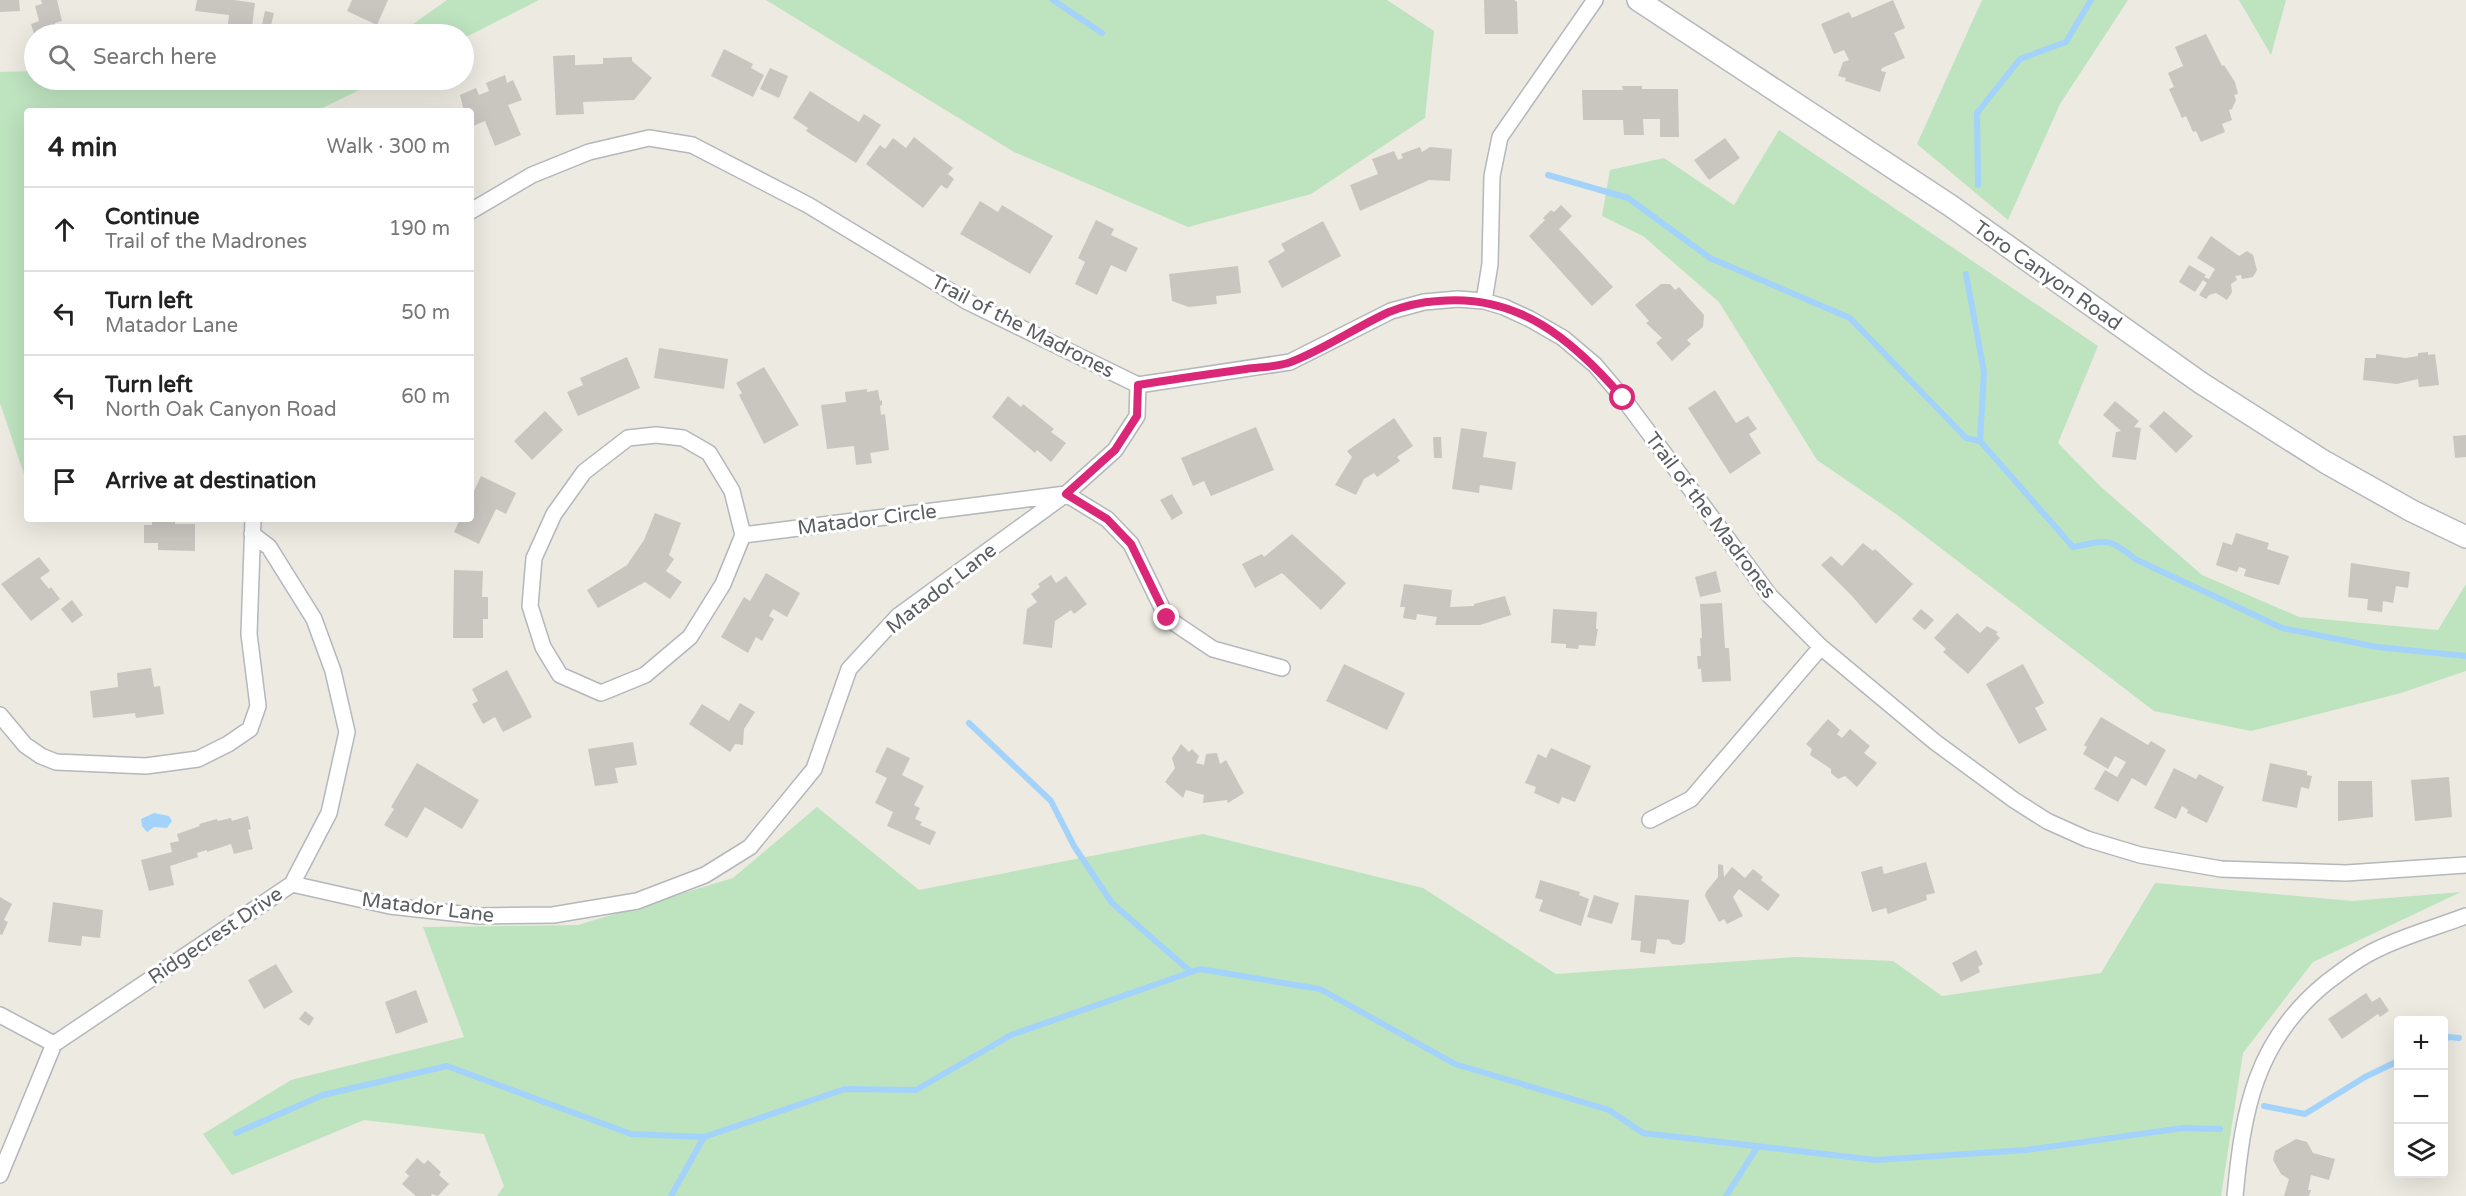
<!DOCTYPE html>
<html lang="en">
<head>
<meta charset="utf-8">
<style>
  :root { --surface:#fff; --page:#f2f2f2; --text:#222; --muted:#767676; --line:#e0e0e0 }
  body { margin:0; font-family:"Varela Round",sans-serif; background:var(--page); color:var(--text) }
  .controls { position:absolute; right:18px; bottom:18px; display:grid; overflow:hidden; border-radius:6px; box-shadow:0 6px 24px #0002 }
  .controls button { width:54px; height:54px; display:grid; place-items:center; padding:0; border:0; border-bottom:2px solid var(--line); background:var(--surface); color:var(--text); font:30px sans-serif }
  .stop { position:absolute; width:18px; height:18px; margin:-14px; border:4px solid #db2777; border-radius:50%; background:#fff }
  .stop.end { background:#db2777; border-color:#fff; box-shadow:0 2px 6px #0008 }
  .list { margin:0; padding:0; list-style:none }
  h2 { display:flex; justify-content:space-between; align-items:center; height:78px; margin:0; padding:0 24px; font-size:26px }
  h2 small { font-size:20px; font-weight:400; color:var(--muted) }
  .list li { display:grid; grid-template-columns:39px 1fr auto; gap:18px; align-items:center; box-sizing:border-box; height:84px; padding:0 24px; border-top:2px solid var(--line) }
  .list b { display:block; font-size:22px; white-space:nowrap }
  .list p { margin:0; font-size:20px; white-space:nowrap; color:var(--muted) }
  .list em { font-size:20px; font-style:normal; color:var(--muted) }
  .icon { flex:none; width:33px; height:33px; fill:none; stroke:currentColor; stroke-width:2; stroke-linecap:round; stroke-linejoin:round }
  .map { position:relative; flex:none; width:2466px; height:1196px; overflow:hidden }
  .search { position:absolute; background:var(--surface); box-shadow:0 6px 24px #0002; left:24px; top:24px; width:450px; height:66px; display:flex; align-items:center; gap:15px; box-sizing:border-box; padding:0 21px; border-radius:33px; color:var(--muted); font-size:22px }
  .panel { position:absolute; background:var(--surface); box-shadow:0 6px 24px #0002; left:24px; top:108px; width:450px; height:414px; border-radius:6px }
  .map>svg:first-child { display:block }
  .green { fill:#bee3bf }
  .water { fill:#a3d3fa }
  .lines { fill:none; stroke-linecap:round; stroke-linejoin:round }
  .stream { stroke:#a3d3fa; stroke-width:6 }
  .building { fill:#c9c6c0 }
  .street-casing { stroke:#b4b7bb; stroke-width:18 }
  .secondary-casing { stroke:#b5b8bd; stroke-width:24 }
  .street { stroke:#fff; stroke-width:15 }
  .secondary { stroke:#fff; stroke-width:21 }
  .route { stroke:#db2777; stroke-width:8 }
  .labels { text-anchor:middle; stroke-width:6; stroke-linejoin:round; paint-order:stroke }
  .street-label { font-size:20px; fill:#5a5d61; stroke:#fff }
</style>
</head>
<body>
<div class="map">
<svg width="2466" height="1196" viewBox="0 0 2466 1196">
  <rect width="100%" height="100%" fill="#eceae1"/>
  <path class="green" d="M447 0H539L464 38V34H399Z
    M766 0H1387L1434 31 1425 118 1311 194 1188 227 1014 152Z
    M1982 0H2128L2060 104 2008 220 1917 144Z
    M2239 0H2286L2271 55Z
    M34 71V80H380L316 111H27V483L0 403V72Z
    M1779 130 2098 346 2058 443 2101 487 2202 575 2299 617 2438 630 2466 584V671L2401 693 2251 731 2154 711 1896 514 1817 460 1719 302 1643 236 1602 216 1610 170 1664 158 1734 205Z
    M817 807 919 890 1203 834 1423 888 1556 974 1797 957 1893 961 1942 996 2101 973 2155 883 2352 901 2461 892 2313 962 2243 1053 2221 1196H497L504 1186 484 1134 364 1120 232 1175 203 1134 291 1080 464 1037 423 927 578 925 733 878Z"/>
  <path class="water" d="M154 813 169 816 172 821 167 828 154 827 147 832 142 826 141 819Z"/>
  <g class="lines">
    <path class="stream" d="M1053 0 1102 33
      M1548 175 1628 198 1710 258 1850 318 1966 438 1980 441
      M1978 185 1977 113 2020 59 2066 42 2091 0
      M1966 274 1984 372 1980 441 2073 547C2105 541 2108 536 2135 559L2282 628 2377 647 2466 656
      M969 723 1051 801 1074 846 1112 903 1191 972
      M2444 1040 2449 1037 2459 1038
      M2264 1106 2305 1114 2365 1077 2398 1061
      M236 1133 323 1095 447 1066 631 1134 704 1137 845 1089 916 1090 1011 1035 1200 969 1320 989 1455 1064 1609 1110 1643 1133 1876 1160 2026 1150 2183 1128 2220 1129
      M671 1196 704 1137
      M1726 1196 1758 1146"/>
  </g>
  <path class="building" d="M0 0H19L20 11 0 12Z
    M41 0H57L62 21 55 23 58 34H34L31 24 39 21 35 6 42 4Z
    M197 0H234L255 3 252 27 228 24 229 15 195 11Z
    M352 0H388L377 25 347 11Z
    M1484 0H1514L1517 2 1518 34H1485Z
    M1893 0 1905 28 1894 33 1905 58 1882 68 1881 71 1886 72 1880 92 1845 81 1846 78 1838 76 1843 62 1849 60 1844 50 1834 54 1821 24 1849 12 1852 18Z
    M265 11 274 13 269 34H260Z
    M2206 34 2222 66 2224 65 2235 82 2238 94 2234 95 2236 100 2232 109 2229 110 2232 120 2222 124 2225 132 2201 142 2196 131 2193 132 2186 116 2182 118 2169 89 2174 87 2168 73 2183 66 2175 47Z
    M724 49 753 64 751 68 764 75 753 97 711 76Z
    M575 55V65L603 64V58L632 57V61L652 78 634 100 583 102 584 114 556 115 553 56Z
    M770 68 788 76 779 98 760 89Z
    M505 75 507 83 513 80 522 100 508 105 521 135 495 146 485 121 471 127V111H464L460 95 476 88 479 95 489 91 486 83Z
    M1622 86H1642V89H1678L1679 137H1660V119H1643L1644 135H1624L1623 120H1583L1582 90H1623Z
    M810 91 859 122 864 114 881 125 856 163 806 131 808 128 793 118Z
    M914 137 953 168 948 174 954 179 947 189 941 185 923 208 866 164 880 145 885 149 893 138 906 148Z
    M1725 138 1740 158 1709 180 1694 160Z
    M1420 147 1422 152 1430 147 1452 149 1450 181 1429 180 1360 211 1350 185 1378 174 1372 159 1394 151 1398 160 1403 158 1401 154Z
    M980 201 998 212 1002 205 1053 236 1030 274 960 234Z
    M1561 205 1572 216 1559 229 1613 287 1592 306 1529 236 1545 220 1543 218 1551 210 1554 212Z
    M1096 220 1114 229 1111 235 1138 248 1126 272 1111 265 1097 295 1075 284 1085 262 1078 258Z
    M1323 221 1341 256 1282 288 1268 261 1285 251 1281 244Z
    M2211 236 2239 256 2247 251 2253 255 2257 270 2253 277 2242 279 2241 275 2235 276 2237 280 2231 284 2232 292 2227 300 2216 293 2209 295 2206 299 2199 295 2207 283 2203 280 2195 292 2179 282 2189 265 2206 275 2204 277 2209 279 2215 269 2197 258Z
    M1238 266 1241 293 1216 296 1217 304 1189 307 1172 301 1169 274Z
    M1661 284H1670L1675 290 1679 287 1704 315 1703 327 1687 340 1691 344 1672 361 1656 343 1662 338 1646 323 1649 321 1635 305Z
    M659 348 728 359 724 389 654 378Z
    M2428 352V355L2435 354 2439 385 2419 387 2418 379 2397 384 2363 380 2365 358H2376V354L2406 358 2418 356V353Z
    M627 357 640 388 578 416 567 392 583 385 580 378Z
    M764 367 799 425 764 444 739 395 742 393 736 383Z
    M867 389V392L878 390 880 401 882 400V405L880 406 881 415 885 414 889 450 870 453 872 463 856 465 854 446 827 449 821 405 846 402 845 392Z
    M1715 390 1736 423 1748 416 1757 429 1749 434 1761 453 1730 474 1688 408Z
    M1008 396 1021 407 1023 404 1054 429 1051 432 1066 443 1051 462 1037 450 1035 453 992 417Z
    M2115 401 2139 421 2134 427 2141 428 2136 460 2112 457 2116 432 2121 431 2103 415Z
    M545 411 563 430 532 460 514 441Z
    M2164 411 2193 436 2176 453 2149 426Z
    M1394 418 1413 446 1397 457 1400 461 1377 477 1374 473 1364 479 1356 495 1335 485 1352 457 1347 451Z
    M1256 427 1274 470 1211 496 1204 481 1193 486 1181 458Z
    M1461 428 1487 432 1483 457 1516 462 1512 490 1480 485 1479 493 1452 489Z
    M2466 435V457L2455 458 2453 436Z
    M1433 437H1441L1442 458H1434Z
    M481 476 516 493 506 514 496 509 479 544 454 532 460 519H471V497Z
    M1172 494 1183 513 1172 520 1160 500Z
    M655 513 681 523 669 555 674 559 666 571 682 582 670 599 645 582 598 608 587 590 627 565 644 540Z
    M152 519H175V524H195V551L158 550V543H144V525H152Z
    M2236 533 2269 543 2267 549 2289 556 2279 585 2244 576 2246 569 2239 567 2237 572 2216 565 2223 542 2232 545Z
    M1292 534 1346 583 1321 610 1282 573 1255 588 1242 564 1262 554 1264 557Z
    M1863 543 1873 551 1875 549 1913 584 1876 624 1852 596 1821 565 1831 556 1842 566Z
    M39 557 50 571 40 578 49 589 51 587 60 599 31 621 1 584Z
    M2351 563 2410 572 2408 588 2396 586 2393 603 2383 601 2382 612 2367 610 2368 599 2348 597Z
    M454 570 483 571 482 597H488V619H483V638H453Z
    M1716 571 1721 592 1700 597 1695 577Z
    M766 573 800 593 787 617 773 609 769 616 774 619 762 641 756 637 748 653 721 637 744 597 750 601Z
    M1051 575 1056 583 1066 576 1087 604 1074 614 1071 610 1055 621 1052 648 1023 644 1027 609 1037 602 1031 594 1040 587 1038 584Z
    M1404 584 1452 590 1450 607 1474 606V604L1505 596 1511 615 1480 625H1435L1437 617 1417 614 1416 620 1403 618 1405 607H1400Z
    M72 600 83 615 72 623 61 609Z
    M1722 603 1725 648H1729L1731 681 1702 682 1701 669H1698L1697 656H1701L1700 638H1702L1700 604Z
    M1553 609 1597 612 1596 629H1598L1595 646 1579 645 1578 649 1566 648V644L1551 643Z
    M1921 609 1934 620 1925 630 1912 619Z
    M1957 613 1980 633 1987 626 1998 632 1996 634 2000 638 1968 674 1943 652 1946 649 1934 638Z
    M1344 664 1405 693 1387 730 1326 701Z
    M2023 664 2044 703 2035 708 2047 730 2019 744 1986 684Z
    M151 668 154 687 160 686 164 714 136 718 135 713 93 718 90 691 118 687 117 673Z
    M507 670 532 717 503 732 495 717 483 724 472 704 478 701 472 689Z
    M740 703 755 712 744 729 743 745 735 744 730 752 689 724 702 704 729 721Z
    M2101 717 2148 745 2151 741 2166 750 2146 786 2132 778 2118 802 2094 789 2105 770 2117 777 2126 762 2115 756 2108 769 2083 754 2087 747 2084 745Z
    M1828 719 1840 730 1837 734 1842 738 1850 729 1870 746 1864 753 1877 763 1857 787 1845 776 1838 779 1831 773V769L1810 755 1812 749 1806 744Z
    M633 742 637 765 615 768 618 783 595 786 588 749Z
    M1181 744 1189 752 1192 749 1199 756 1196 763 1204 765 1206 754 1217 753 1220 764 1226 760 1244 793 1228 803 1227 800 1203 803 1204 795 1186 790 1183 798 1165 782 1175 768 1172 758Z
    M887 747 910 758 902 775 924 786 914 805 920 808 915 819 922 822 920 825 936 832 930 845 887 826 893 812 875 803 887 778 875 772Z
    M1551 748 1591 766 1575 802 1562 797 1559 804 1534 793 1536 787 1525 783 1538 754 1546 758Z
    M417 763 479 800 462 829 425 807 407 838 384 825 394 809 391 807Z
    M2270 763 2307 771V775L2312 776 2309 789 2301 787 2297 808 2262 801Z
    M2174 768 2196 779 2199 774 2224 787 2207 823 2187 813 2188 810 2182 806 2176 819 2154 808Z
    M2449 777 2452 817 2415 821 2411 780Z
    M2338 781H2372L2373 817 2338 821Z
    M248 816 251 829 248 830 253 849 234 854 231 844 207 852V850L197 853 198 857 170 866 174 885 149 891 141 860 172 852 170 843 179 841 177 834 200 826 199 824 217 819 218 821 231 818 232 821Z
    M1926 862 1935 893 1926 895 1927 900 1888 914 1886 908 1872 912 1861 872 1882 866 1884 874Z
    M1718 864 1723 865 1724 877 1732 867 1745 878 1753 869 1763 877 1761 880 1780 895 1768 911 1739 889 1733 897 1743 916 1727 924 1724 919 1719 922 1705 896 1706 892 1718 877Z
    M1540 880 1580 892 1579 895 1589 899 1581 926 1539 911 1543 900 1535 898Z
    M1594 895 1619 903 1612 924 1587 917Z
    M1635 895 1689 900 1685 942 1681 945 1672 944 1669 940 1657 939 1655 954 1640 952 1641 941 1631 940Z
    M0 897 12 904 4 920 8 922 2 935 0 934Z
    M53 902 103 910 100 938 82 936 81 946 48 942Z
    M1976 950 1983 964 1978 967 1980 972 1961 982 1952 963Z
    M276 964 293 992 264 1009 248 980Z
    M416 990 428 1022 396 1034 385 1002Z
    M2366 993 2372 1002 2380 997 2389 1011 2380 1017 2378 1014 2342 1039 2328 1019Z
    M305 1011 314 1018 309 1026 299 1019Z
    M2296 1139 2307 1142 2313 1153 2335 1159 2329 1180 2311 1175 2308 1190H2311L2309 1196H2284L2289 1179 2281 1174 2273 1160 2275 1151Z
    M417 1158 424 1164 428 1160 441 1172 439 1175 449 1184 438 1196 432 1194 431 1196H416L402 1184 409 1176 405 1172Z"/>
  <g class="lines">
    <defs>
      <path id="street" d="M471 211 532 175 589 152 649 138 692 145 808 205 968 302 1138 385 1290 362 1391 311 1424 302 1458 299 1484 301 1504 307 1530 319 1563 338 1595 365 1623 398 1770 596 1821 647 1935 742 2014 800 2047 821 2087 839 2140 855 2221 869 2346 873 2466 865
        M1484 301 1490 264 1492 176 1500 137 1595 0
        M656 435 683 438 709 453 732 491 743 535 723 584 690 637 645 675 601 693 560 675 543 647 530 606 534 558 554 514 584 472 628 438Z
        M743 535 1066 494 1115 450 1137 416 1138 385
        M0 715 25 745 41 756 56 762 146 766 198 759 228 744 250 729 258 706 249 634 253 519
        M1650 820 1691 799 1821 647
        M292 884 390 906 479 916 553 915 637 901 705 875 750 847 814 769 849 669 898 616 1066 494 1107 519 1131 544 1167 618 1213 649 1282 668
        M0 1015 54 1044
        M0 1175 54 1044 292 884 329 813 347 732 333 671 314 619 269 547 252 534
        M2235 1196C2243 1110 2255 1041 2326 983 2343 970 2360 957 2380 948 2407 935 2437 927 2466 916"/>
      <path id="secondary" d="M1638 0 1951 206 2201 383 2325 462 2412 511 2466 537"/>
    </defs>
    <use href="#street" class="street-casing"/>
    <use href="#secondary" class="secondary-casing"/>
    <use href="#street" class="street"/>
    <use href="#secondary" class="secondary"/>
  </g>
  <g class="lines">
    <path class="route" d="M1167 618 1131 544 1107 519 1066 494 1115 450 1137 416 1138 385C1174 379 1210 374 1246 369 1261 367 1278 367 1291 362 1325 349 1356 327 1389 312 1404 306 1422 302 1438 301 1518 293 1573 340 1623 398"/>
  </g>
  <g class="labels">
    <g class="street-label">
      <text transform="translate(2048 275) rotate(35)" y="7">Toro Canyon Road</text>
      <text transform="translate(1023 326) rotate(27)" y="7">Trail of the Madrones</text>
      <text transform="translate(1711 515) rotate(53)" y="7">Trail of the Madrones</text>
      <text transform="translate(867 519) rotate(-7)" y="7">Matador Circle</text>
      <text transform="translate(941 588) rotate(-38)" y="7">Matador Lane</text>
      <text transform="translate(428 907) rotate(7)" y="7">Matador Lane</text>
      <text transform="translate(215 935) rotate(-34)" y="7">Ridgecrest Drive</text>
    </g>
  </g>
</svg>
<div class="controls">
<button>+</button>
<button>−</button>
<button><svg class="icon" aria-label="layers" viewBox="0 0 24 24"><path d="M12 4l9 5-9 5-9-5zM3 14l9 5 9-5"/></svg></button>
</div>
<div class="stop" style="left:1623px;top:398px"></div>
<div class="stop end" style="left:1167px;top:618px"></div>
<div class="search"><svg class="icon" aria-label="search" viewBox="0 0 24 24"><circle cx="10" cy="10" r="6"/><path d="M15 15l6 6"/></svg>Search here</div>
<section class="panel">
<h2>4 min<small>Walk · 300 m</small></h2>
<ul class="list">
<li><svg class="icon" aria-label="ahead" viewBox="0 0 24 24"><path d="M12 20V5M6 11l6-6 6 6"/></svg><div><b>Continue</b><p>Trail of the Madrones</p></div><em>190 m</em></li>
<li><svg class="icon" aria-label="left" viewBox="0 0 24 24"><path d="M17 20v-9H6M10 6l-5 5 5 5"/></svg><div><b>Turn left</b><p>Matador Lane</p></div><em>50 m</em></li>
<li><svg class="icon" aria-label="left" viewBox="0 0 24 24"><path d="M17 20v-9H6M10 6l-5 5 5 5"/></svg><div><b>Turn left</b><p>North Oak Canyon Road</p></div><em>60 m</em></li>
<li><svg class="icon" aria-label="arrive" viewBox="0 0 24 24"><path d="M6 21V4h12l-3 4 3 4H6"/></svg><div><b>Arrive at destination</b></div></li>
</ul>
</section>
</div>
</body>
</html>
